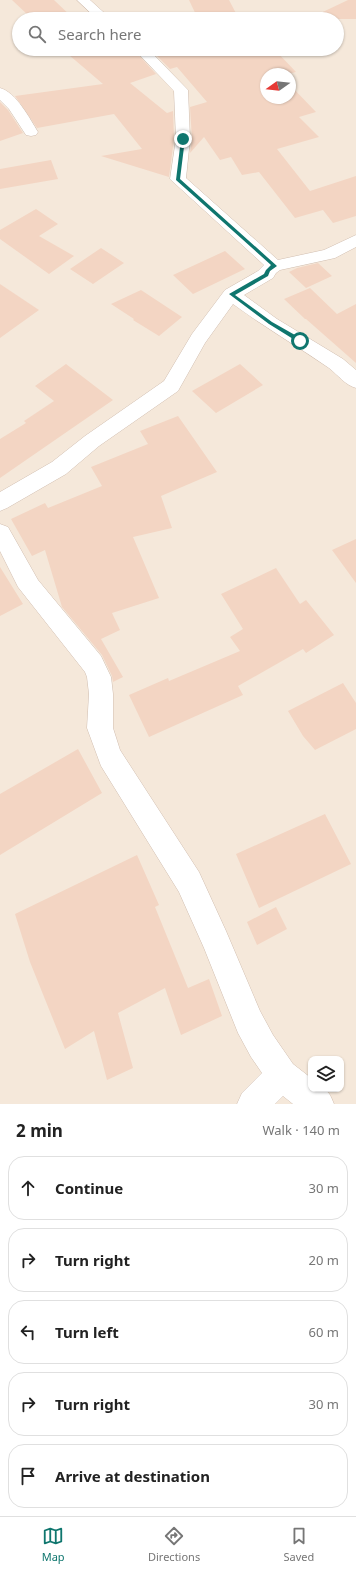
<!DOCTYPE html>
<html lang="en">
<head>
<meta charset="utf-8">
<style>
  :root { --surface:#fff; --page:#f2f2f2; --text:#222; --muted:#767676; --line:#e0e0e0; --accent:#0f766e }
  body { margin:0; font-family:"Noto Sans",sans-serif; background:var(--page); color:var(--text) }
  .controls { position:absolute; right:12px; bottom:12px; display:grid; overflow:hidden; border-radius:8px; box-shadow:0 1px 3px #0004 }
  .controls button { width:36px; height:36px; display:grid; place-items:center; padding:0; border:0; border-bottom:1px solid var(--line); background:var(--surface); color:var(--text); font:20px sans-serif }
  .compass { position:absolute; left:260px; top:68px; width:36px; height:36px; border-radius:50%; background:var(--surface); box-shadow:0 1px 3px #0004; rotate:255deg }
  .stop { position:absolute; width:12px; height:12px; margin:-9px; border:3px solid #0f766e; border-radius:50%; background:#fff }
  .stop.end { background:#0f766e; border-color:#fff; box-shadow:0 1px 4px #0008 }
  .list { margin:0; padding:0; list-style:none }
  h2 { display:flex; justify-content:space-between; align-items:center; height:52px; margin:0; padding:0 16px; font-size:17px }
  h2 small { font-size:13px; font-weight:400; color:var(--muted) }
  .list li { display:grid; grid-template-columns:26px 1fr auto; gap:12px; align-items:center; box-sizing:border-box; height:64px; margin:0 8px 8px; padding:0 8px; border:1px solid var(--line); border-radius:16px }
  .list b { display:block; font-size:15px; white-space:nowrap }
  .list em { font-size:13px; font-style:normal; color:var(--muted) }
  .icon { flex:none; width:22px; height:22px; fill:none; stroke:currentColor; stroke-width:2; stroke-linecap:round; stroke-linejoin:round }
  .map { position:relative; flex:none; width:356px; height:1104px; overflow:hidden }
  .search { position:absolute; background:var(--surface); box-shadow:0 1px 3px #0004; left:12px; right:12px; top:12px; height:44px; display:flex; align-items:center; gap:10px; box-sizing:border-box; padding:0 14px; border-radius:22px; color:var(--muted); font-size:15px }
  .sheet { height:412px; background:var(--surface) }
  nav { display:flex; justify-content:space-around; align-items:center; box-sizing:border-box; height:56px; border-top:1px solid var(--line); background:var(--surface); font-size:11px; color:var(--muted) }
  nav a { display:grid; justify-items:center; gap:2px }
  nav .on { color:var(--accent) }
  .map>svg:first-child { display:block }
  .residential { fill:#f5e8da; fill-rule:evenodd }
  .building { fill:#f3d5c3 }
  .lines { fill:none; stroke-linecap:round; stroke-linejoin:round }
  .minor-casing { stroke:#d1beb0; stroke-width:1 }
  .minor { fill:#fff; fill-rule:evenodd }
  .route { fill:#0f766e }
</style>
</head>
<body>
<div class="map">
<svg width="356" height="1104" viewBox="0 0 356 1104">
  <rect width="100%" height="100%" fill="#fdf6ec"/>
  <path class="residential" d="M0 0H356V1104H0ZM19 19H337V49H19ZM266 74H290V98H266ZM311 1059H341V1089H311Z"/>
  <path class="building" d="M12 0H54L74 19H29L25 17 29 16Z
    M189 0H229L239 19H198Z
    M348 0H356V19H308Z
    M62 49H133L156 74 130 83 167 113 173 111 174 139 169 177 101 156 142 149 114 114 37 128 15 96 103 84Z
    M150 49H244L249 56 275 50 296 72 288 74H266V98H290V85L316 112 299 117 319 137 277 149 310 191 356 176V216L333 223 323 210 295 218 259 172 242 175 231 157 220 160 204 137 190 153 192 139 190 107 207 102 177 67 170 69Z
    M0 102 8 110 23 133 0 141Z
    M51 160 58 179 0 189V169Z
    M36 209 58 224 39 236 74 256 49 274 0 239V230Z
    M101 248 124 263 93 284 70 269Z
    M225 251 245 269 193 294 173 275Z
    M318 263 332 276 306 288 289 272 297 268Z
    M0 284 39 310 0 338Z
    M310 288 337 314 356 304V363L306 319H305L284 299Z
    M141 290 182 317 159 336 133 320 134 319 111 304Z
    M66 364 113 400 0 478V439L26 423 24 421 54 401 35 386Z
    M240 364 263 385 216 413 192 391Z
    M178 416 217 472 161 496 172 528 133 537 159 598 112 613 120 630 101 639 123 677 113 682 112 676 102 655 62 607 45 550 32 556 11 519 45 503 48 508 102 486 91 467 148 444 140 431Z
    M356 539V583L332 550Z
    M0 567 23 604 0 616Z
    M276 568 300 604 306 600 334 635 306 653 303 649 238 686 243 695 149 737 129 695 168 678 169 681 240 651 230 637 243 629 221 594Z
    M343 683 356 703V729L315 750 303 736 288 711Z
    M78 749 102 793 0 855V794Z
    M325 814 351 864 259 908 236 854Z
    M137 855 159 905 155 907 188 988 209 979 222 1016 181 1035 165 988 118 1013 133 1068 107 1080 94 1031 65 1049 30 962 15 914Z
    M276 907 287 929 257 945 247 922Z"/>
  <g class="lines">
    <defs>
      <path id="minor" d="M77 0H90L111 19H97Z
        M134 49H148L188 90 190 139 186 178 278 260 324 250 356 235V247L335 258 280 270 276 273 273 278 244 295 277 319 343 359 356 370V388C345 385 338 375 329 368 297 346 264 327 233 304L205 343 178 391 99 446 66 474 7 508 0 511V492L52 462 85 436 164 381 192 334 225 290 258 271 264 265 170 179 176 139 174 91Z
        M0 88C16 92 30 119 38 132L36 135 31 136 26 135 9 109 0 100Z
        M0 524 8 527 38 580 101 656 111 677 113 694V728L120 750 199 872 226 931 260 1011 273 1035 293 1064 311 1078V1089C327 1089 328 1089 334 1104H293L283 1096 275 1104H237L242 1093 262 1073 251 1057 238 1033 204 948 179 892 101 766 87 728 89 694 87 677 85 672 18 587 0 551Z"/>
    </defs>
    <use href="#minor" class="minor-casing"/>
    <use href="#minor" class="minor"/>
  </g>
  <path class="route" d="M183 137 185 139 180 179 277 266 270 271 268 276 235 295 272 322 302 339V342H298L269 324 229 294 264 274 266 270 271 265 176 180 181 139Z"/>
</svg>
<div class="controls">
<button><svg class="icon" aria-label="layers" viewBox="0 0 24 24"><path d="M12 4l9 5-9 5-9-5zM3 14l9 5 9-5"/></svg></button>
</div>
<svg class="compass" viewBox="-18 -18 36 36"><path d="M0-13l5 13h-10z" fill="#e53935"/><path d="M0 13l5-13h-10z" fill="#767676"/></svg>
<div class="stop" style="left:300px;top:341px"></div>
<div class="stop end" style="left:183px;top:139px"></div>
<div class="search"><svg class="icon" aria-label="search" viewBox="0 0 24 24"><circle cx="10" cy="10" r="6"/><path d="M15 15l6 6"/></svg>Search here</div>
</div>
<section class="sheet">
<h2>2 min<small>Walk · 140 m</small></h2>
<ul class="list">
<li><svg class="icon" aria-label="ahead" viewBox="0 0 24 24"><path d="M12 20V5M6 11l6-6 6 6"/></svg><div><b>Continue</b></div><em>30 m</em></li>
<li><svg class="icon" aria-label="right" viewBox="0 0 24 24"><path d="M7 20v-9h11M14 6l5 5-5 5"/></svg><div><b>Turn right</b></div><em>20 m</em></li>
<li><svg class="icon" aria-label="left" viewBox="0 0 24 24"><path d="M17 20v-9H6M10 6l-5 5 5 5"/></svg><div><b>Turn left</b></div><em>60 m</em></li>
<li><svg class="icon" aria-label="right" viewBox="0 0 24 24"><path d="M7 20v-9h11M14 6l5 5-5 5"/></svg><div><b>Turn right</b></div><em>30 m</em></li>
<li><svg class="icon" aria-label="arrive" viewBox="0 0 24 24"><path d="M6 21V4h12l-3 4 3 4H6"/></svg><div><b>Arrive at destination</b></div></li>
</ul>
</section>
<nav>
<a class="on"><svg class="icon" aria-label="map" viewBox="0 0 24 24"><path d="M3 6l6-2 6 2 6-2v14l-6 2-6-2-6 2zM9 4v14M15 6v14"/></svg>Map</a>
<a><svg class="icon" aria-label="directions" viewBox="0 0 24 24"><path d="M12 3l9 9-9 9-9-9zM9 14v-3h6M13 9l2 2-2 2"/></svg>Directions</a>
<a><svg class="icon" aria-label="saved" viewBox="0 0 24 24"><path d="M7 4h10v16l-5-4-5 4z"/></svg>Saved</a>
</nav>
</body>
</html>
